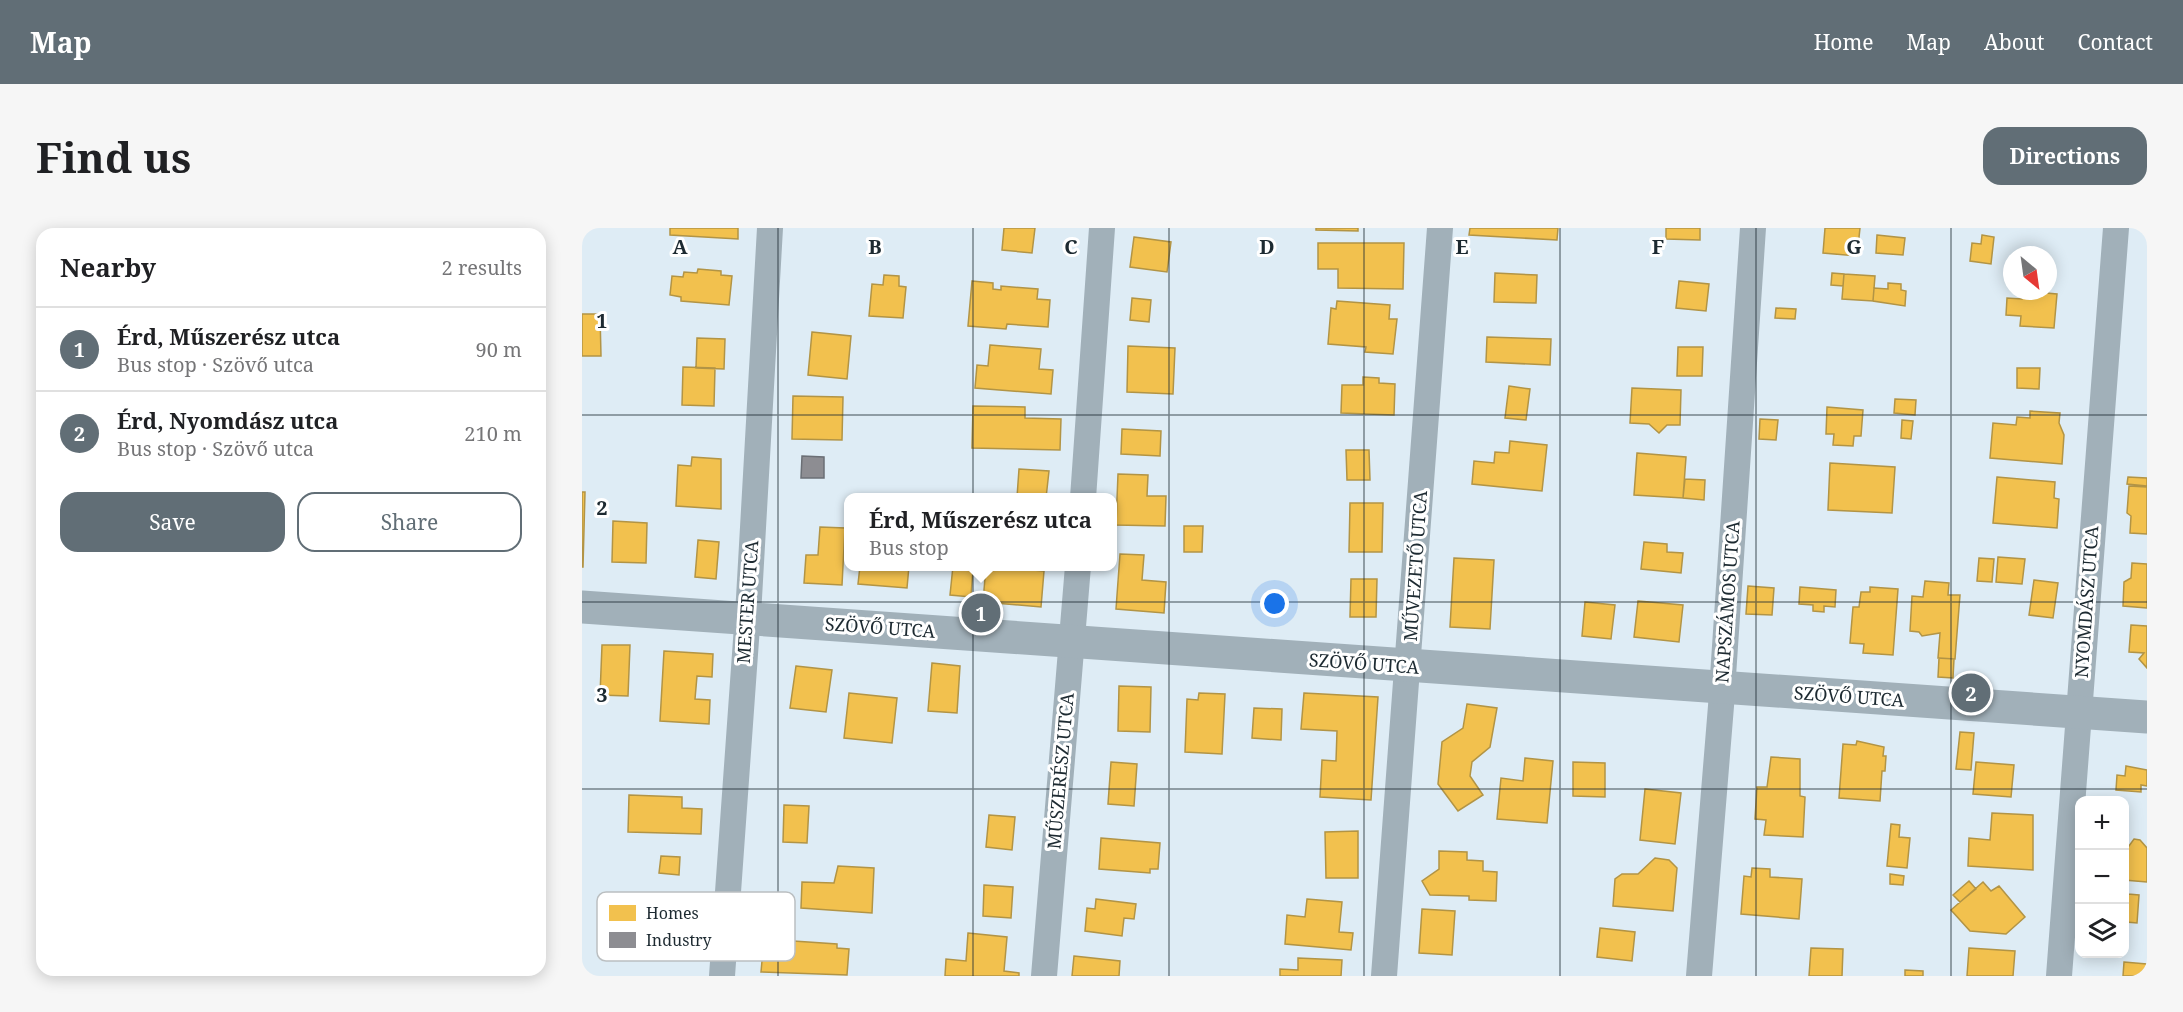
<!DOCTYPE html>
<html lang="en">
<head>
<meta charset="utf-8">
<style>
  :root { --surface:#fff; --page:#f6f6f6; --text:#202124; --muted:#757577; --line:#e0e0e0; --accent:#616e76 }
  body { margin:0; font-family:"Noto Serif",serif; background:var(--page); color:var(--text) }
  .controls { position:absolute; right:18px; bottom:18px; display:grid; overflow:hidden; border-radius:12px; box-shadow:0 3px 15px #0003 }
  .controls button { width:54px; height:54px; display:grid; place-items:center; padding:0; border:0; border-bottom:2px solid var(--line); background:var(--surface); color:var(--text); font:30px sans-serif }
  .compass { position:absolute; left:1421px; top:18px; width:54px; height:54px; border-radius:50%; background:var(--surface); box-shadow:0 3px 15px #0003; rotate:151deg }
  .you { position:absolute; left:693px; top:376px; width:21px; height:21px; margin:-15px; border:4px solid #fff; border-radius:50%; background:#1a73e8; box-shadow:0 0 0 9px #1a73e833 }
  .badge { display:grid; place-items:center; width:39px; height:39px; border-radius:50%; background:var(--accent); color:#fff; font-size:20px; font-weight:700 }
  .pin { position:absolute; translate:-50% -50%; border:3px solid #fff; box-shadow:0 2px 6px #0006 }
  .popup { position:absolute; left:262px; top:265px; width:273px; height:78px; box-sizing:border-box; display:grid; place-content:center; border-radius:12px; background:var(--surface); filter:drop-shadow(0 2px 4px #0005); font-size:20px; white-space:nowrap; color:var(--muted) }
  .popup b { font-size:22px; color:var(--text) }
  .popup::after { content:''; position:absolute; left:50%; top:100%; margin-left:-12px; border:12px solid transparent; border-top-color:var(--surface) }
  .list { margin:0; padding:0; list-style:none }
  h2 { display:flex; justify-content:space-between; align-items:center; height:78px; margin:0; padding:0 24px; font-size:26px }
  h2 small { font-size:20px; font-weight:400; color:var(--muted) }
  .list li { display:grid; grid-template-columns:39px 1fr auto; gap:18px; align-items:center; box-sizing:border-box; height:84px; padding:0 24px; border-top:2px solid var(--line) }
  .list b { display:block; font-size:22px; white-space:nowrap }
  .list p { margin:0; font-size:20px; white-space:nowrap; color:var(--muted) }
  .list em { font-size:20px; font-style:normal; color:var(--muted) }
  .actions { display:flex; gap:12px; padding:18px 24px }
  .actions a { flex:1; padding:14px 0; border:2px solid var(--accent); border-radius:18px; text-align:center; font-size:21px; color:var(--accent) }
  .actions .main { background:var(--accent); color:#fff }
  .icon { flex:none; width:33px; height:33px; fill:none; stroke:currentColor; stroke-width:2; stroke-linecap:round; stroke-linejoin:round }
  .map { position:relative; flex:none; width:1565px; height:748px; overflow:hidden; border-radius:18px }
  header { display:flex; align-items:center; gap:36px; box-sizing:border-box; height:84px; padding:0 30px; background:var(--accent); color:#fff }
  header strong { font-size:28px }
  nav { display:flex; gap:33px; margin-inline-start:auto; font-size:21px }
  .intro { display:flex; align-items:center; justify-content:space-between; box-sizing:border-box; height:144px; padding:0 36px }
  h1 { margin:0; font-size:42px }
  .button { padding:15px 27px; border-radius:18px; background:var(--accent); color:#fff; font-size:21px; font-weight:700 }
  main { display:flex; gap:36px; padding:0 36px }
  aside { flex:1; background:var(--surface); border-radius:18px; box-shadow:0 3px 15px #0003 }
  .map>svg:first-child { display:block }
  .homes { fill:#f2c14e; stroke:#b29445; stroke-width:1.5 }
  .industry { fill:#8d8d92; stroke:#6b6f75; stroke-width:1.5 }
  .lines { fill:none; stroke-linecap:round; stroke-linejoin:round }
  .minor { stroke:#a1b0b9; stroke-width:26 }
  .tertiary { stroke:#a1b0b9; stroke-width:33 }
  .grid { fill:none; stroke:#1d2a31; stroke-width:1.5; stroke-opacity:0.55 }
  .labels { text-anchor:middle; stroke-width:6; stroke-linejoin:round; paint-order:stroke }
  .street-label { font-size:18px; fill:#1d2a31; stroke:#fff }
  .key { fill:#fff; stroke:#bbbfc1; stroke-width:1.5 }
  .key-label { font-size:16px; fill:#1d2a31 }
  .grid-label { font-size:20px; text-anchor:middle; font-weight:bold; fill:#1d2a31; stroke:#fff; stroke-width:6; stroke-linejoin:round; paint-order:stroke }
</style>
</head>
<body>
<header>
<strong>Map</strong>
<nav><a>Home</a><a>Map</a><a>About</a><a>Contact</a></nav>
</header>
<div class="intro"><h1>Find us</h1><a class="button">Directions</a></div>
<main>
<aside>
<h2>Nearby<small>2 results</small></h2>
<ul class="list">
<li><span class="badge">1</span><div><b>Érd, Műszerész utca</b><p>Bus stop · Szövő utca</p></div><em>90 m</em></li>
<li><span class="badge">2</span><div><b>Érd, Nyomdász utca</b><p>Bus stop · Szövő utca</p></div><em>210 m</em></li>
</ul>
<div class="actions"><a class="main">Save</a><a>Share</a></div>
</aside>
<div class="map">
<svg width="1565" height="748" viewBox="0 0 1565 748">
  <rect width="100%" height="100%" fill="#deecf5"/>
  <path class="homes" d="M88 0H156V11L88 7Z
    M422 0H453L450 25 420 22Z
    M734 0H776V3L734 2Z
    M888 0H976L975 12 887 7Z
    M1084 0H1118V12L1084 11Z
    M1243 0H1278L1275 28 1241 25Z
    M1295 7 1323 10 1321 27 1294 25Z
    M1400 7 1412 9 1409 36 1388 33 1390 15 1399 16Z
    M552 9 589 14 585 44 548 39Z
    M736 15H822L821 61 756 60V41H736Z
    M116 41 139 43V47L150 48 147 77 99 73V69L88 67 90 48 101 49 102 44 115 45Z
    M913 45 955 47 954 75 912 74Z
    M1250 45 1262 46 1261 58 1249 57Z
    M1262 46 1293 48 1291 73 1260 71Z
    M302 47 317 48V58L324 59 321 90 287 88 290 56 301 57Z
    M390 53 411 55V61L419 62V58L456 61 455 71 468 72 466 99 425 96 424 101 386 98Z
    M1097 53 1127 56 1124 83 1094 80Z
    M1306 55 1319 56V62L1324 63 1323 78 1291 73 1292 60 1306 61Z
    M1441 63 1475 66 1472 100 1438 98 1439 88 1424 87 1425 70 1440 71Z
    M550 70 569 72 567 94 548 92Z
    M755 73 808 77 807 91H815L811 126 783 124 784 119 746 116 749 80 754 81Z
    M1194 80 1214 81 1213 91 1193 90Z
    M0 86H18L19 128H0Z
    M230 104 269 108 265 151 226 147Z
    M905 109 969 111 968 137 904 134Z
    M115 110 143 111 142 141 114 140Z
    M408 117 459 121 457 141 471 142 469 166 393 160 395 137 406 138Z
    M546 118 593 120 591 166 545 164Z
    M1096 119H1121L1120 148H1095Z
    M101 139 133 140 132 178 100 177Z
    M1435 140H1458L1457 161 1435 160Z
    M781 149 797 150V155L813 156 812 187 759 185 760 157H781Z
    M927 158 948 161 944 192 923 190Z
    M1050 160 1099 162 1098 197H1085L1077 205 1067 196 1048 195Z
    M211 168 261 169 260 212 210 211Z
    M1313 171 1334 172 1333 187 1312 185Z
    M391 178 443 179V190L479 191 478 222 390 220Z
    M1245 179 1281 182 1279 208H1272L1271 218 1251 217 1252 206H1244Z
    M1448 183 1478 185 1477 195 1482 207 1480 236 1408 230 1411 195 1434 197 1435 189 1448 190Z
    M1178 191 1196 192 1194 212 1177 211Z
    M1320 192 1331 193 1329 211 1319 210Z
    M540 201 579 203 578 228 539 226Z
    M928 213 965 217 960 263 890 256 892 233 912 235 913 224 927 225Z
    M764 222H787L788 252H765Z
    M1055 225 1104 229 1101 270 1052 267Z
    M110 229 139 231V281L94 278 96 237 109 238Z
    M1248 235 1313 239 1310 285 1246 282Z
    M437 241 467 243 464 270H421L435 269Z
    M536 246 566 247 565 268H584L583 298 534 297Z
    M1415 249 1473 254 1472 270 1477 271 1475 300 1411 295Z
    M1546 249 1565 250V258L1545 256Z
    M1103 251 1123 252 1122 272 1101 270Z
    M1547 258 1565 259V306L1548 305 1549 288 1545 285Z
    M0 264H3L1 339H0Z
    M768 275H801L800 324H767Z
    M31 293 65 295 64 335 30 334Z
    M602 298H621L620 324H602Z
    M238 299 263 300 260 357 222 355 224 327H236Z
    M116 312 137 314 134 351 113 349Z
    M1062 314 1085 316V324L1101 325 1099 345 1059 341Z
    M538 326 562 327 560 352 584 354 582 385 534 381Z
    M1416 329 1443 331 1440 356 1414 354Z
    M872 330 912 332 908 401 868 399Z
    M1397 330 1412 331 1410 354 1395 353Z
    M1550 335 1565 336V380L1541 378 1542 354 1549 350Z
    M278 338H327L325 360 276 356Z
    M371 338H391L389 369 368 367Z
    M404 338 462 343 459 379 401 374Z
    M769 351H795L794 389H768Z
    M1452 352 1476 355 1471 390 1447 387Z
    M1343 353 1367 355 1366 367H1378L1373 431 1356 430 1358 405 1340 408 1337 404 1328 403 1330 368 1341 369Z
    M1166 358 1192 360 1190 387 1164 386Z
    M1218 359 1254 362 1253 379 1242 378V384L1231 383V377L1217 376Z
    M1288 359 1316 361 1311 427 1281 425 1282 416 1268 415 1271 379H1277L1279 364H1288Z
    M1056 373 1101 377 1097 414 1052 409Z
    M1003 374 1033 377 1029 411 1000 408Z
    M1549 397 1565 398V440L1557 431 1562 425 1547 424Z
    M20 417H48L46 468 18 467Z
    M82 423 131 426 130 449 115 448 113 471 128 472 127 496 78 493Z
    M1357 430 1372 431 1371 450 1356 449Z
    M350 435 378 438 375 485 346 483Z
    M214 438 250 442 244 484 208 480Z
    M537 458 569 459 568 504 536 503Z
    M267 465 315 470 310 515 262 510Z
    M617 465 643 466 640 526 603 524 605 471 616 472Z
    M722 465 796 469 789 572 738 569 740 532 754 533 755 503 719 501Z
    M885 476 915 480 908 519 890 534 888 548 901 567 876 583 856 556 860 514 881 500Z
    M672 480 700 481 699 512 670 510Z
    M1378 504 1392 505 1389 542 1374 541Z
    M1275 513 1302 519 1301 528H1304L1303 543H1300L1298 573 1257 570 1261 516 1274 517Z
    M1189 529 1218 531V568L1223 569 1221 609 1182 607 1184 592 1173 591 1175 559H1185Z
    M943 530 971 533 965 595 915 591 919 550 941 553Z
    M529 534 555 536 552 578 526 576Z
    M991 534 1023 535V569L991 568Z
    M1394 534 1432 537 1429 569 1391 566Z
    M1544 538 1565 542V558L1559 557V564L1534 562 1535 547 1543 548Z
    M1063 561 1099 565 1093 616 1058 612Z
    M47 567 100 569V580L120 581 119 606 46 604Z
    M202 577 227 578 225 615 201 614Z
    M1410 585 1451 587V642L1386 638 1387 610 1408 612Z
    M407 587 433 589 430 622 404 619Z
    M1309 596 1318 597 1317 609 1328 610 1325 640 1305 638Z
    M776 603V650H744L743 604Z
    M519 610 578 615 576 641H568V645L517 641Z
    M1552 611 1558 612 1565 620V654L1542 652V618H1547Z
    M857 623 885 624V632L901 633V643L915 644 914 673 887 672V668L848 667 840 653 857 641Z
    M79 628 98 629 97 647 77 645Z
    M1073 630 1087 632 1095 640 1091 683 1031 678 1033 651 1040 646H1056Z
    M256 638 292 640 290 685 219 680 220 654 252 655Z
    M1170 640 1188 641V649L1220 651 1217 691 1159 686 1162 648 1169 649Z
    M1308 646 1322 648 1321 657 1308 656Z
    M1387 653 1394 661 1378 674 1371 667Z
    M1401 654 1409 663 1417 658 1443 689 1424 706 1388 703 1369 682Z
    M402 657 431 659 429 690 401 688Z
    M1542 666H1546L1544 694H1542Z
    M1546 666 1557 667 1555 695 1544 694Z
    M514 671 554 676 552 691 542 690 540 708 503 703 505 680 513 681Z
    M725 671 760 674 757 704 771 705 769 722 703 716 705 687 723 689Z
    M840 681 873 683 870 727 837 725Z
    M30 690 56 691 55 719H30Z
    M1018 700 1053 704 1050 733 1015 729Z
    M386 705 425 709 422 743 437 745V748H363L364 731 384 733Z
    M182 711 255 716V720L267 721 265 747 179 744Z
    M1229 720 1261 721 1260 748H1227Z
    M1387 720 1433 723 1431 748H1385Z
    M492 728 538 733 537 748H490Z
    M716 730 760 732 759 748H698V741L716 742Z
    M1542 734 1565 736V748H1541Z
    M1323 742 1341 743V748H1323Z"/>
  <path class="industry" d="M220 228 242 229V250H219Z"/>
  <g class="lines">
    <path class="minor" d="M501 270 520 0
      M140 748 167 370 188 0
      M462 748 496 338
      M802 748 858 0
      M1117 748 1139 478 1171 0
      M1477 748 1534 0"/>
    <path class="tertiary" d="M0 379 1565 489"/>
  </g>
  <path class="grid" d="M196 0V748M391 0V748M587 0V748M782 0V748M978 0V748M1174 0V748M1369 0V748M0 187H1565M0 374H1565M0 561H1565"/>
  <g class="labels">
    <g class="street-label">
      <text transform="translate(834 338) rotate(-86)" y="6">MŰVEZETŐ UTCA</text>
      <text transform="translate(166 374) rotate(-86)" y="6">MESTER UTCA</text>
      <text transform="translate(1146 374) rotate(-86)" y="6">NAPSZÁMOS UTCA</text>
      <text transform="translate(1505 374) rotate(-86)" y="6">NYOMDÁSZ UTCA</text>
      <text transform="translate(298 400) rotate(4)" y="6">SZÖVŐ UTCA</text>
      <text transform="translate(782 436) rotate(4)" y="6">SZÖVŐ UTCA</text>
      <text transform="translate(1267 469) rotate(4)" y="6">SZÖVŐ UTCA</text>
      <text transform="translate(479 543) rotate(-85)" y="6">MŰSZERÉSZ UTCA</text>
    </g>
  </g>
  <rect x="15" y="664" width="198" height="69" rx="9" class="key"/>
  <rect x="27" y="677" width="27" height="16" fill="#f2c14e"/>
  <rect x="27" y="704" width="27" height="16" fill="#8d8d92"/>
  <g class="key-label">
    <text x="64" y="691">Homes</text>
    <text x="64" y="718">Industry</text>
  </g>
  <g class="grid-label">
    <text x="98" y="26">A</text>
    <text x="293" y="26">B</text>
    <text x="489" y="26">C</text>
    <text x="685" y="26">D</text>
    <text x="880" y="26">E</text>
    <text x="1076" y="26">F</text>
    <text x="1272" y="26">G</text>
    <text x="20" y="100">1</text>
    <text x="20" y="287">2</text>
    <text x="20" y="474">3</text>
  </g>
</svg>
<div class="controls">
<button>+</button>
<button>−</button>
<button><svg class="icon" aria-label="layers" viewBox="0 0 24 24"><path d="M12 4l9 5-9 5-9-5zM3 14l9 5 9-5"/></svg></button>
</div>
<svg class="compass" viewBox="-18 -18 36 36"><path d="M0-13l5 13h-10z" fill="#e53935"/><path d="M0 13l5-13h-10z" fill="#757577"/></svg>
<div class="you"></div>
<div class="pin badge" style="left:399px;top:385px">1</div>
<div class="popup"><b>Érd, Műszerész utca</b>Bus stop</div>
<div class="pin badge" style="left:1389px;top:465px">2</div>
</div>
</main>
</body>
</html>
